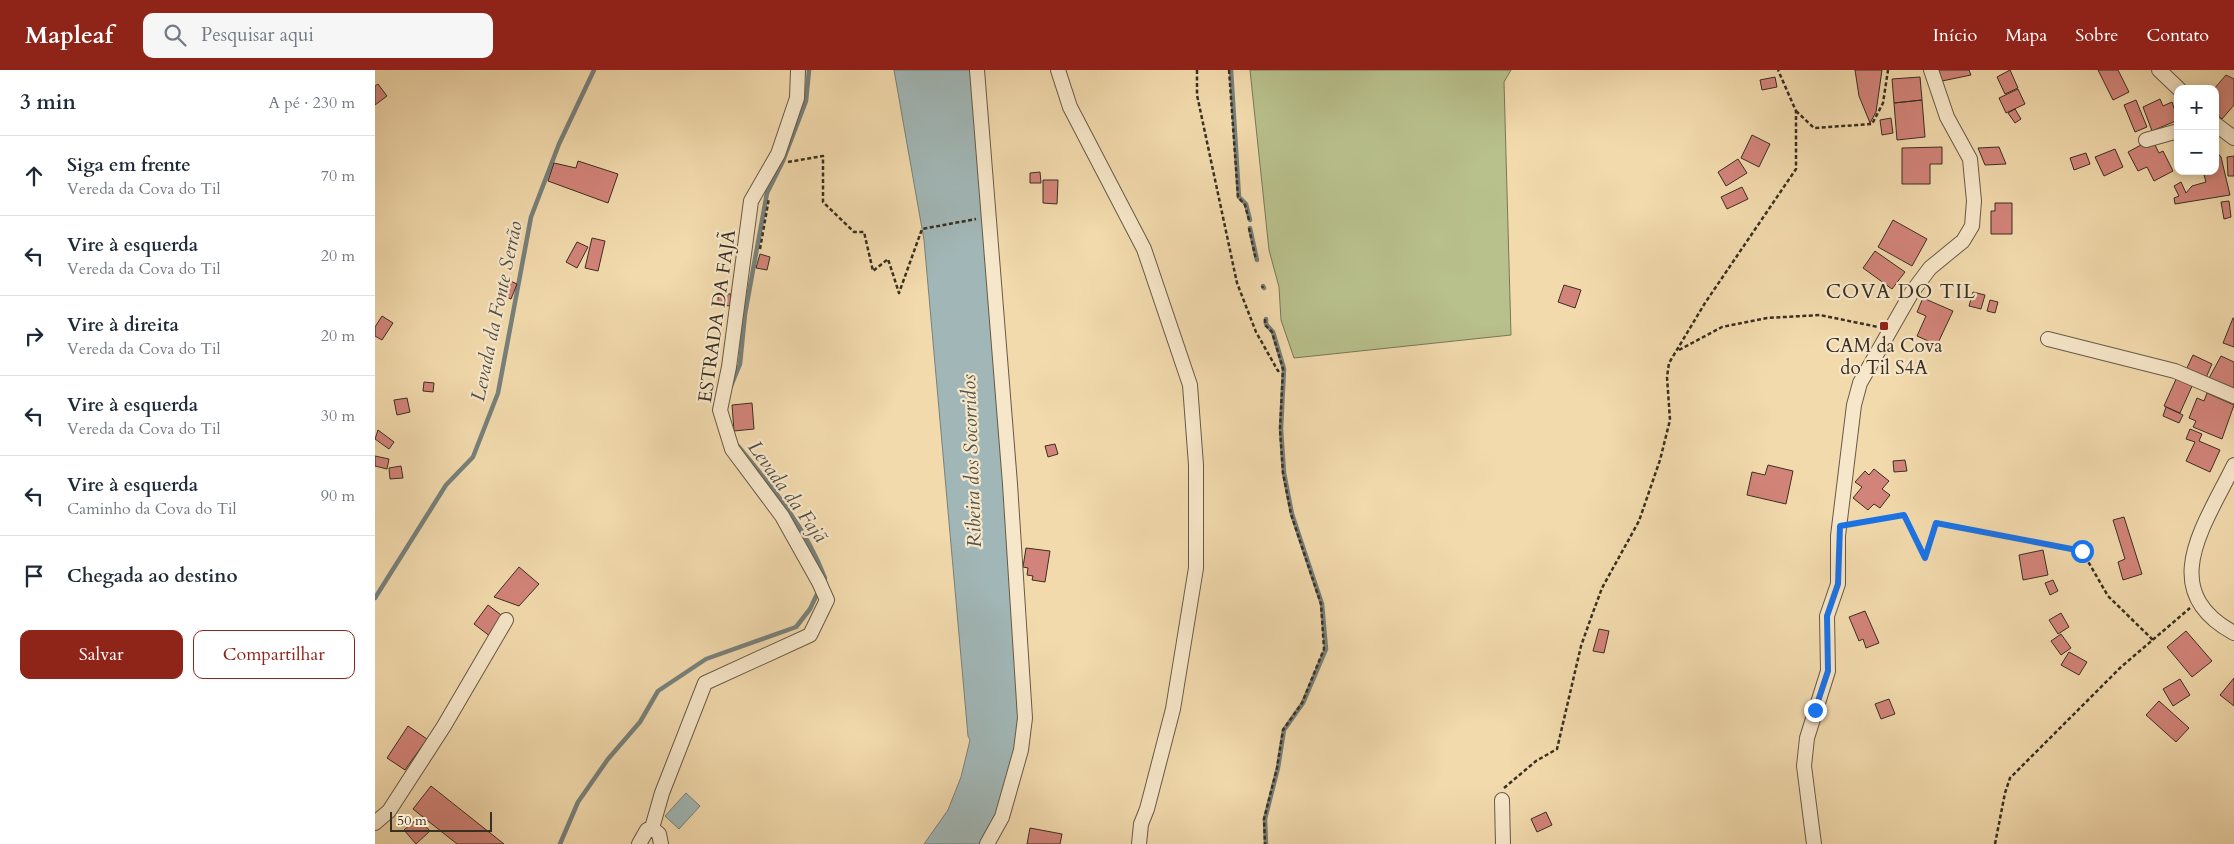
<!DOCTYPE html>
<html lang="pt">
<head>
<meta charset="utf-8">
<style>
  :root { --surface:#fff; --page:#f6f6f7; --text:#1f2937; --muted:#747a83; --line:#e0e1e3; --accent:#8f2418 }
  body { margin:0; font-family:Cardo,serif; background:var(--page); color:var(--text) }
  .controls { position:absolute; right:15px; top:15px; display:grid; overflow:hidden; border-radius:10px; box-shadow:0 2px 8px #0003 }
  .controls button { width:45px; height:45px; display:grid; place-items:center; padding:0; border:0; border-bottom:1px solid var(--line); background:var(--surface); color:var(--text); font:25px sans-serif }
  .scale { position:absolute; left:15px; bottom:12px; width:102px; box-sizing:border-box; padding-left:5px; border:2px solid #392f23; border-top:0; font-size:14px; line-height:18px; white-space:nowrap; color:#392f23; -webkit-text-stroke:4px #f7e7ca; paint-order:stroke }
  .stop { position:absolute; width:15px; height:15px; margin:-11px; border:4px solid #1a73e8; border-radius:50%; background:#fff }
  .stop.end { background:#1a73e8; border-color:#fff; box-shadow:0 1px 5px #0008 }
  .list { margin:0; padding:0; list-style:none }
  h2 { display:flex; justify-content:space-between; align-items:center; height:65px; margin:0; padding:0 20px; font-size:21px }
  h2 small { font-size:16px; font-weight:400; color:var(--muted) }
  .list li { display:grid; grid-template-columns:32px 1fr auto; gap:15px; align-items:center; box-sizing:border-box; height:80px; padding:0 20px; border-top:1px solid var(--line) }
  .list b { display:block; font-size:19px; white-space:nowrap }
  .list p { margin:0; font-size:16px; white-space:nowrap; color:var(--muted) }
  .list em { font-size:16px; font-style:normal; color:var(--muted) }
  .actions { display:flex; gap:10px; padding:15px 20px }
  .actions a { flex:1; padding:11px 0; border:1px solid var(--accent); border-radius:10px; text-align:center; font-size:18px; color:var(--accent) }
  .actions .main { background:var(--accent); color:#fff }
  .icon { flex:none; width:28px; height:28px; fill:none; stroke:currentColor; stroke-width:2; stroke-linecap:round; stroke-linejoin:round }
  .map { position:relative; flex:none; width:1859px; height:774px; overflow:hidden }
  header { display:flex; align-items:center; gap:30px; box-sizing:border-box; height:70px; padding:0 25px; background:var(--accent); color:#fff }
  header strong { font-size:24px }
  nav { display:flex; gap:28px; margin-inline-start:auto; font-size:18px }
  .search { width:350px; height:45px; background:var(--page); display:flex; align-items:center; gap:12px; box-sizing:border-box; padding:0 18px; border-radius:10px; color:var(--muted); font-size:19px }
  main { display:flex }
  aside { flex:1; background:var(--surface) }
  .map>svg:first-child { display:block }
  .green { fill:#b8c08b; stroke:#787857 }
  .water { fill:#a1b7b7; stroke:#77817c }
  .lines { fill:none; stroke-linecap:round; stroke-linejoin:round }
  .stream { stroke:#77817c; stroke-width:4.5 }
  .building { fill:#d3847a; stroke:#392f23 }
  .minor-casing { stroke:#675a46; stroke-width:16 }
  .path { stroke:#392f23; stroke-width:2.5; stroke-dasharray:4 2.5; stroke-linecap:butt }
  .minor { stroke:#f7e7ca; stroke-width:14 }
  .route { stroke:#1a73e8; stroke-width:6 }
  .poi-dot { fill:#8f2418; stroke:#f7e7ca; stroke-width:2 }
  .labels { text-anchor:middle; stroke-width:4.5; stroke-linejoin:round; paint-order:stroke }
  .street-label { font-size:19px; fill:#392f23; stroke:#f7e7ca }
  .poi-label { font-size:19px; fill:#392f23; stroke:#f7e7ca }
  .neighbourhood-label { font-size:20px; letter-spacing:1px; fill:#392f23; stroke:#f7e7ca }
  .water-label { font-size:20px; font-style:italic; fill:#535148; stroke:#f7e7ca }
</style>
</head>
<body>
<header>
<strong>Mapleaf</strong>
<div class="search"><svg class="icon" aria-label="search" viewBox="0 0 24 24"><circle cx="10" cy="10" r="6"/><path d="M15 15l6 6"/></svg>Pesquisar aqui</div>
<nav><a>Início</a><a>Mapa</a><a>Sobre</a><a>Contato</a></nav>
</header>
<main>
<aside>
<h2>3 min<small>A pé · 230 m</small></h2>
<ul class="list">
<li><svg class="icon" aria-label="ahead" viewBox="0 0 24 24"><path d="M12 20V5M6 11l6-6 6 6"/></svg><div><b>Siga em frente</b><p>Vereda da Cova do Til</p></div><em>70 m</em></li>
<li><svg class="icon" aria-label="left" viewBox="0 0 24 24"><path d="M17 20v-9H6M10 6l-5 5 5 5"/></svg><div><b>Vire à esquerda</b><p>Vereda da Cova do Til</p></div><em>20 m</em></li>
<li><svg class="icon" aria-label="right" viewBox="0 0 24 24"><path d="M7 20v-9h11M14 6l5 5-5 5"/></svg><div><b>Vire à direita</b><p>Vereda da Cova do Til</p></div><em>20 m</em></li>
<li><svg class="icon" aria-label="left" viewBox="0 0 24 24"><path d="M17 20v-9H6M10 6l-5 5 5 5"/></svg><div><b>Vire à esquerda</b><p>Vereda da Cova do Til</p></div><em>30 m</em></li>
<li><svg class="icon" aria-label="left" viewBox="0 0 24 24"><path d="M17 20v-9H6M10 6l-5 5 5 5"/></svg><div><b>Vire à esquerda</b><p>Caminho da Cova do Til</p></div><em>90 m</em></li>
<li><svg class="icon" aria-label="arrive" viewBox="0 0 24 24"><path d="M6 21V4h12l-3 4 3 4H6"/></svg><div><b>Chegada ao destino</b></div></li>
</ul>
<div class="actions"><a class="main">Salvar</a><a>Compartilhar</a></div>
</aside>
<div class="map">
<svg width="1859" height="774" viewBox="0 0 1859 774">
  <rect width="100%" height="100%" fill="#f2daad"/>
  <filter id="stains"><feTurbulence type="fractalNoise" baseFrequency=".004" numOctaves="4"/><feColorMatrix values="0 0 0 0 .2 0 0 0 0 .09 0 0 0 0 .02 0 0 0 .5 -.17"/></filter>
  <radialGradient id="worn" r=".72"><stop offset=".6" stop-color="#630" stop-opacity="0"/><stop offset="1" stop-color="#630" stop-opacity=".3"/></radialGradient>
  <path class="green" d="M875 0H1136L1129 12 1136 265 919 288 906 250 904 217 894 180Z"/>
  <path class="water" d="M519 0H598L646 649C641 692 630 738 604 774H549L573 740 586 707 595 670 593 666 549 170Z
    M311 723 325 736 304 759 290 746Z"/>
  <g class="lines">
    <path class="stream" d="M856 0 864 127 871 134 875 150
      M875 158 882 190
      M888 216 889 218
      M891 249V254L898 262 909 299 906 359 909 403 917 444 947 534 951 579 928 633 909 660 903 698 890 749 891 774
      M356 316 365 294 370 244 392 123 408 91 431 31 434 0
      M363 376C397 417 431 458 450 508L448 513
      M0 528 71 415 98 387 123 323 156 147 184 74 219 0
      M185 774 203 732 233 689 265 652 283 621 331 589 421 557 435 539 444 520"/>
  </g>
  <path class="building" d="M1480 0H1507L1501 42 1495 53 1484 26Z
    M1564 0H1594L1596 5 1567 11Z
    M1635 0 1643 18 1630 24 1622 7Z
    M1723 0H1743L1754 22 1738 30Z
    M1851 5 1859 9V35L1847 49 1840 43 1839 19Z
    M1400 7 1402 17 1387 20 1385 10Z
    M1545 7 1547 30 1519 33 1517 9Z
    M3 14 12 26 0 35V16Z
    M1643 19 1650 34 1631 43 1624 28Z
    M1785 29 1788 36 1797 32 1803 50 1777 61 1768 37Z
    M1547 30 1550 67 1522 70 1519 33Z
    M1761 30 1772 57 1760 62 1749 35Z
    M1640 39 1646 49 1640 53 1633 43Z
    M1516 48 1518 63 1507 65 1505 50Z
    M1377 65 1395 74 1384 97 1366 88Z
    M1777 69 1784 83 1788 81 1798 101 1779 111 1772 97 1763 101 1753 82Z
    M1567 77V94H1555V114H1527V78Z
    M1624 77 1631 94 1610 95 1603 78Z
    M1740 79 1748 97 1729 106 1720 87Z
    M1840 80 1846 87 1855 125 1800 134 1799 128 1804 126 1799 116 1806 112 1811 123 1817 116 1831 112 1828 101H1840Z
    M1711 83 1715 94 1699 100 1695 88Z
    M1859 86V106H1853L1852 87Z
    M1363 89 1372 103 1351 116 1343 102Z
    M203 91 243 104 233 133 173 111 179 93 201 98Z
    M665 102 666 113H655V103Z
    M668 110H683L682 134 668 133Z
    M1367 117 1373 129 1352 139 1346 127Z
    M1854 131 1856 147 1849 149 1846 132Z
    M1620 133H1637V164H1616V141H1620Z
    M1518 150 1552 169 1537 196 1503 177Z
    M217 168 230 171 223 201 210 198Z
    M202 172 213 177 202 198 191 192Z
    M1500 181 1530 202 1517 219 1488 198Z
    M385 184 395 187 392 200 381 198Z
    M131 209 142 214 136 229 125 224Z
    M1189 215 1206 220 1200 238 1183 232Z
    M1598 222 1610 225 1606 239 1594 236Z
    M343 224H356V236L343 235Z
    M1548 228 1578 241 1562 275 1542 266 1551 246 1542 242Z
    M1615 230 1623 232 1620 243 1612 241Z
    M7 246 18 253 7 270 0 266V257Z
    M1858 248H1859V277L1848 273Z
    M1818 285 1837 294 1830 310 1811 300Z
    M1846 286 1859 292V323L1833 310Z
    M1802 307 1818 314 1805 343 1789 336Z
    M49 312 59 313 58 322 48 321Z
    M1832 323 1859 335 1847 369 1818 357 1821 351 1814 348 1822 328 1829 331Z
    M32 328 35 342 22 345 19 330Z
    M377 333 379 359 359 361 357 335Z
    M1791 337 1808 345 1804 353 1788 346Z
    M1815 359 1827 364 1824 371 1845 380 1835 402 1811 391 1820 372 1811 369Z
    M3 360 19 372 14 379 0 369Z
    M680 374 683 384 673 387 670 376Z
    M0 386 14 389 12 399 0 396Z
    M1530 390 1532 401 1519 402 1518 391Z
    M1393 395 1418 401 1411 434 1372 425 1377 402 1390 405Z
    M26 396 28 408 15 409 14 398Z
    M1499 399 1514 411 1507 419 1515 425 1505 438 1499 434 1493 440 1478 428 1487 417 1480 412 1490 401 1494 405Z
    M1749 447 1767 504 1748 510 1743 492 1750 489 1738 450Z
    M651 478 675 481 670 512 657 510 658 506 652 505 653 498 648 497Z
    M1668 480 1673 505 1648 510 1644 485Z
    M144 497 164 514 144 536 119 527Z
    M1678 510 1683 521 1675 525 1670 513Z
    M113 535 130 548 116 567 99 554Z
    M1490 541 1504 573 1491 578 1488 569 1484 571 1474 547Z
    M1686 543 1694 557 1683 564 1674 550Z
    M1224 559 1234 561 1229 583 1218 581Z
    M1811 561 1837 591 1817 607 1792 577Z
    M1686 564 1696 578 1686 585 1676 571Z
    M1694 582 1712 592 1704 605 1686 595Z
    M1859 608V636L1845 625Z
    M1805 609 1815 625 1798 636 1788 619Z
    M1514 629 1520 644 1506 649 1500 634Z
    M1784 631 1814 658 1801 672 1771 645Z
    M33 656 52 669 30 700 12 688Z
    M56 716 129 774H82L38 739Z
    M1171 742 1177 755 1162 762 1156 749Z
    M43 748 55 761 41 774 29 760Z
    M655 758 687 764 685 774H652Z"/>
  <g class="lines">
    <defs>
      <path id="minor" d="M602 0 635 414 650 648 646 680 627 747 612 774
        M683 0 695 37 769 179 815 315 821 395V498L798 639 772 739 766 754 764 774
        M1784 0 1804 19
        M1840 54 1859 68
        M1771 70 1803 61
        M1673 269 1800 301 1859 326
        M1859 395C1830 455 1780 520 1859 563
        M1127 730 1128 774
        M0 753 14 741 69 656 131 550
        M277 758 287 723 330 613 435 565 452 530 444 512 407 446 357 379 345 340 354 297 376 131 403 84 422 28 423 0
        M264 774 272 760 277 758 284 764 286 774
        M1439 774 1429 696 1432 668 1453 601 1452 546 1463 514V466L1479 335 1485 313 1537 222 1555 198 1588 171 1597 156 1599 131 1595 89 1572 47 1556 0"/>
    </defs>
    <use href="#minor" class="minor-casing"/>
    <path class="path" d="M822 0V25L862 213 881 262 903 301 908 299
      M854 0 863 127 870 135 874 150
      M1421 41 1439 58 1497 54 1508 33 1513 0
      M413 92 448 86V132L479 162H489L498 201 513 189 524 223 547 159 601 149
      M874 158 881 190
      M385 179 394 128
      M887 216 888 218
      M890 249V255L897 262 908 299 905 359 908 403 916 444 946 534 949 579 927 633 908 660 902 698 889 749 890 774
      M1304 280 1347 257 1392 248 1445 245 1503 257
      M1477 454 1529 445 1550 488 1561 453 1707 481 1733 526 1778 570
      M1129 718 1161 691 1182 679 1206 576 1217 545 1227 518 1264 451 1285 390 1295 350 1292 307 1294 293 1330 233 1421 99V41L1403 0
      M1620 774 1630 723 1635 708 1746 597 1815 538"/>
    <use href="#minor" class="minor"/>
  </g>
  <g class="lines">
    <path class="route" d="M1440 640 1453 601 1452 546 1463 514 1465 456 1529 445 1550 488 1561 453 1707 481"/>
  </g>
  <rect class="poi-dot" x="1504" y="251" width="10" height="10" rx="2.5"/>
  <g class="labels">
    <g class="street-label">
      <text transform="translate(341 246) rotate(-82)" y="7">ESTRADA DA FAJÃ</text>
    </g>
    <g class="poi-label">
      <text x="1509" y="282">CAM da Cova<tspan x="1509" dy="22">do Til S4A</tspan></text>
    </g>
    <g class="neighbourhood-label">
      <text x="1526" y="228">COVA DO TIL</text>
    </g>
    <g class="water-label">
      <text transform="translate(121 241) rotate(-78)" y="7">Levada da Fonte Serrão</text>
      <text transform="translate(596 391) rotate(-92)" y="7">Ribeira dos Socorridos</text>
      <text transform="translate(413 421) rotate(54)" y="7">Levada da Fajã</text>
    </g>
  </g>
  <rect width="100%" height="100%" filter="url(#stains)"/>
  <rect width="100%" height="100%" fill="url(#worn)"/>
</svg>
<div class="controls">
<button>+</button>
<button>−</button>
</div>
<div class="scale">50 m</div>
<div class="stop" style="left:1707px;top:481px"></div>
<div class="stop end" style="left:1440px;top:640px"></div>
</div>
</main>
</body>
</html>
